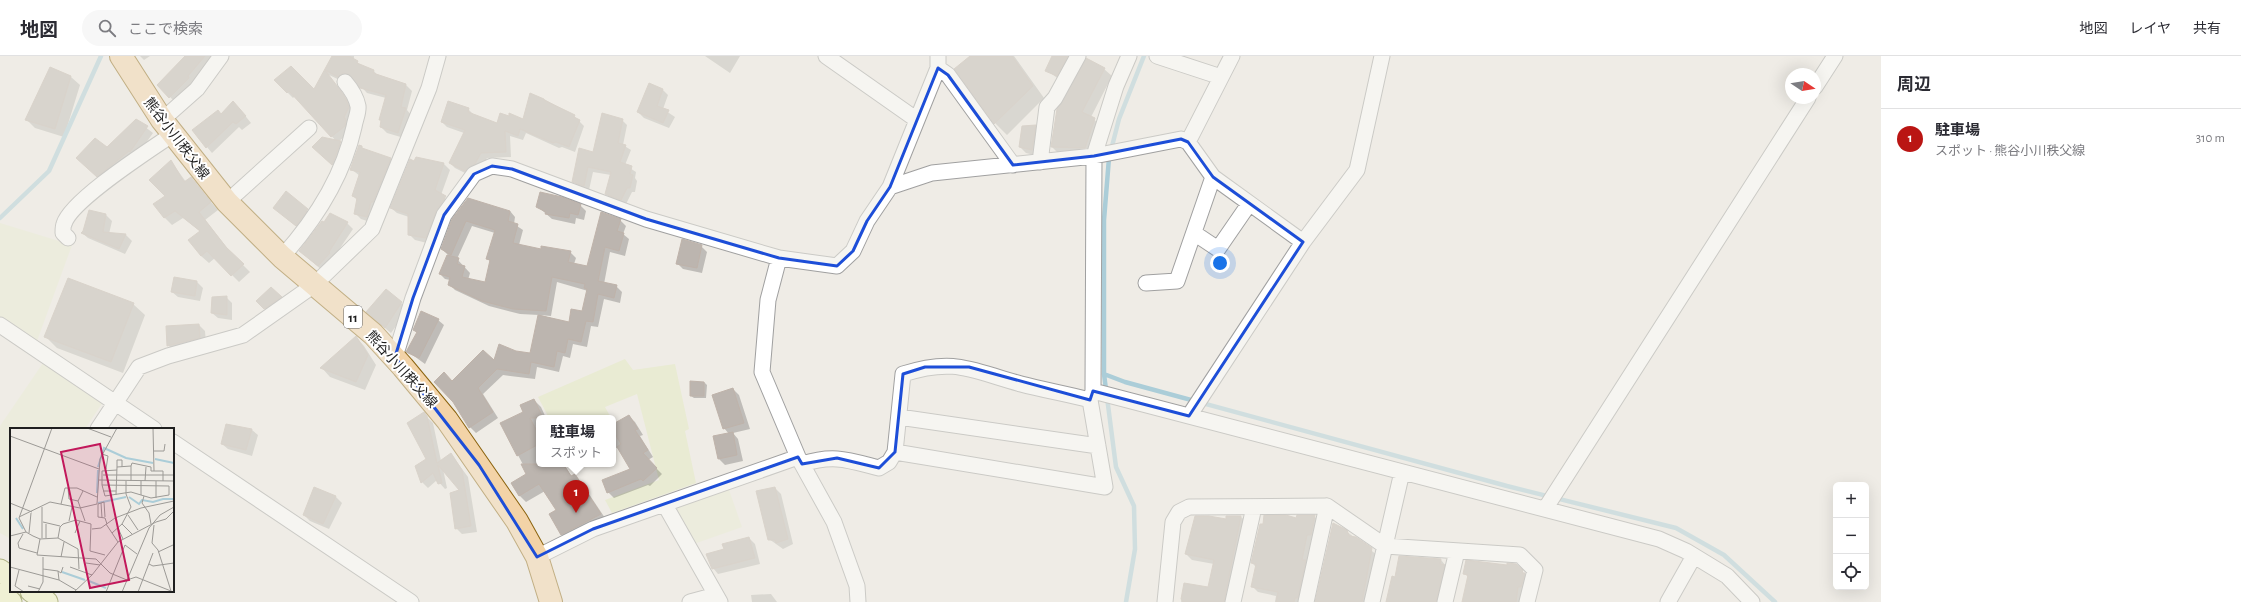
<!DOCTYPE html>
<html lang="ja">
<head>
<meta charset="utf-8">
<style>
  :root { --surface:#fff; --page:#f7f7f7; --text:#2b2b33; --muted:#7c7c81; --line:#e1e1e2; --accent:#ba1513 }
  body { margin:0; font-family:"Alegreya Sans","Noto Sans JP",sans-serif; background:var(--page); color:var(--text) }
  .controls { position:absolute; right:12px; bottom:12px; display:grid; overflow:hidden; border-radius:6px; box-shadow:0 4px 16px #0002 }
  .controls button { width:36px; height:36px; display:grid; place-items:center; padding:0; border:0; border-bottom:1px solid var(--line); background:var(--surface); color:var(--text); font:20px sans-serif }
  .compass { position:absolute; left:1785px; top:12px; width:36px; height:36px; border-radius:50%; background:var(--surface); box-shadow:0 4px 16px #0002; rotate:102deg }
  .you { position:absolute; left:1220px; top:207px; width:14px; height:14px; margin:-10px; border:3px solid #fff; border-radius:50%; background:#1a73e8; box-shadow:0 0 0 6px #1a73e833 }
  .badge { display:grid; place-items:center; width:26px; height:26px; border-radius:50%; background:var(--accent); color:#fff; font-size:13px; font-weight:700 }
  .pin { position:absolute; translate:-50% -33px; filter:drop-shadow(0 1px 2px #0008) }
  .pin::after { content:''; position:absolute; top:21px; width:14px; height:12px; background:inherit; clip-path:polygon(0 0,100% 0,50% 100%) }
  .popup { position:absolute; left:536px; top:359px; width:80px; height:52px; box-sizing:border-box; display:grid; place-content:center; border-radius:6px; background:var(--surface); filter:drop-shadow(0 1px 3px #0005); font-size:13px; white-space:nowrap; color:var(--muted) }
  .popup b { font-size:15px; color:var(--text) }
  .popup::after { content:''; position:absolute; left:50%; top:100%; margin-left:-8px; border:8px solid transparent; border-top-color:var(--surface) }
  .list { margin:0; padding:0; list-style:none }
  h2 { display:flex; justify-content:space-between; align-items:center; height:52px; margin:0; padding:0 16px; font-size:17px }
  h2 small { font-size:13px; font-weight:400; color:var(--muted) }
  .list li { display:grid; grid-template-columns:26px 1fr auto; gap:12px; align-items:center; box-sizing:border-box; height:60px; padding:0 16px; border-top:1px solid var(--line) }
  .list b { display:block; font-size:15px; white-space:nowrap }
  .list p { margin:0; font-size:13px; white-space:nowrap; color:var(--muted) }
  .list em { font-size:13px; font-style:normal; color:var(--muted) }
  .icon { flex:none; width:22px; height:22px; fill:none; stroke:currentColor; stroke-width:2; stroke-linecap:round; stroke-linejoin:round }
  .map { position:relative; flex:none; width:1881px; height:546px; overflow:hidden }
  header { display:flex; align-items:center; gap:24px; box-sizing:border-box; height:56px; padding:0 20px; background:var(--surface); border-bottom:1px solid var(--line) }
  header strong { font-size:19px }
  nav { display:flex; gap:22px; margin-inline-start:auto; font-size:14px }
  .search { width:280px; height:36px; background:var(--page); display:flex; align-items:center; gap:10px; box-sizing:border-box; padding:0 14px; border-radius:22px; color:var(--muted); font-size:15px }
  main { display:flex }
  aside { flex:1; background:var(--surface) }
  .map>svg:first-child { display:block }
  .farmland { fill:#e9ebd3 }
  .shadow { fill:#0003; fill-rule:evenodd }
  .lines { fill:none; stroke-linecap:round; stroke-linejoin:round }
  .stream { stroke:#abcdd8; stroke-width:4.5 }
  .building { fill:#bcb5af; stroke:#bfb3aa }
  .minor-casing { stroke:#a0a0a0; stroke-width:17 }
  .secondary-casing { stroke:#616c0f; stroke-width:23 }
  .primary-casing { stroke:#8b630e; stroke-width:24 }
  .minor { stroke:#fff; stroke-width:15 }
  .secondary { stroke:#f0f3bf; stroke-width:21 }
  .primary { stroke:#f3d3a7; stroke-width:22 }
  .marked { fill:none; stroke:#1d4ed8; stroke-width:3; stroke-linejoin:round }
  .labels { text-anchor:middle; stroke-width:4; stroke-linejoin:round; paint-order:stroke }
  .shield { fill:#fff; stroke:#626262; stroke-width:1 }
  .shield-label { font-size:13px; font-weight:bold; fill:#1f1f1f }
  .street-label { font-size:14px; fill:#1f1f1f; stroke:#fff }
  .inset-river { fill:none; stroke:#abcdd8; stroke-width:2 }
  .inset-road { fill:none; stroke:#9c9a96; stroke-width:1 }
  .view { fill:#c2185b; fill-opacity:0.15; stroke:#c2185b; stroke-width:2 }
  .inset-edge { fill:none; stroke:#1f1f1f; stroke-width:2 }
</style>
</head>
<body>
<header>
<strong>地図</strong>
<div class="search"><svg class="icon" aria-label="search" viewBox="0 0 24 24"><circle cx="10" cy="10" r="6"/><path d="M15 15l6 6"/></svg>ここで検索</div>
<nav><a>地図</a><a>レイヤ</a><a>共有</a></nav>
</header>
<main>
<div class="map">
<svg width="1881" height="546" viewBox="0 0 1881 546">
  <rect width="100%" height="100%" fill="#efece6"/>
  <path class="farmland" d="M0 167 72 189 37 285 0 263Z
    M625 303 633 314 675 308 689 373 685 375 696 427 612 457 605 444 659 424 637 338 605 351 610 360 607 362H549L538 341Z
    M43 307 103 346 85 373H11V483L0 477V370Z
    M728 431 742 471 691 489 674 450Z"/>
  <path class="shadow" d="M140 0H150L144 4Z
    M184 0H214L176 47 158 29 185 1Z
    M333 0H354V4L362 10 374 15 378 20 406 29 412 35 407 54 411 59 404 82 387 77 381 71 382 66 380 64 386 42 367 37 354 23H349L344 26 327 18 349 46 354 58 350 76 338 86 346 92 338 114 319 97 337 86 295 40 293 42 275 24 314 35Z
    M705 0H740L730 17Z
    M972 0H1014L1044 42 1007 79 995 67 956 13Z
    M1054 0H1078L1063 26 1046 14Z
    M51 13 71 21 80 29 64 81 35 72 26 63Z
    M1104 13 1112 20 1091 61 1102 71 1093 99H1060L1052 91Z
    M662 33 668 39 663 53 675 61 669 72 644 62 638 56Z
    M544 43 574 60 584 70 575 96 562 91 559 92 526 77 523 84 510 80 511 101 487 102 481 113 471 120 455 112 450 107 464 77 447 71 442 66 468 53 474 59 498 68 523 64Z
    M239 52 251 67 242 74 239 71 212 97 207 91 222 59Z
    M136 64 153 77 136 101 104 126 83 107 107 93Z
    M622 64 627 69 623 89 631 94 625 109 636 116 635 122 637 125 635 136H632L626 148 611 143 606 138 611 119 593 116 589 134 578 130 573 125Z
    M1035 70 1041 76 1038 100 1026 97 1020 91Z
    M361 91 365 94 390 103 396 109 373 167 361 163 355 157 357 144 353 140 360 120 351 113Z
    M416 102 444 108 450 114 441 139 451 147 431 188 415 184 409 178V161L397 157 391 152Z
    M171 105 186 126 191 123 218 154 205 164 232 198 250 216 239 226 215 202 209 207 201 200 190 184 201 176 183 162 172 169 164 161Z
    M286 137 313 160 302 175 274 152Z
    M580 149 586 155 584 164 576 162 575 168 552 163 537 150Z
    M510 155 515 161 514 168 523 174 519 189 542 194 570 196 576 202 574 208 588 212 620 164 626 170 623 178 629 183 625 200 610 196 604 228 616 230 622 236 620 247 604 243 598 271 591 270 587 291 573 288 570 302 563 300 559 316 537 311 535 323 503 319 483 338 498 362 476 377 470 371 453 326 515 296 531 299 539 259 520 258 489 250 455 234 449 228 450 224 445 223 440 218 448 199 442 193 453 164ZM472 170 495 177 487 202 491 206 486 227 468 224 470 217 457 203ZM557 226 588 235 583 256 570 267 540 259 551 260Z
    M106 159 112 165 109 178 126 179 132 185 125 198 88 182 82 177Z
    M347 167 353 173 324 216 300 195Z
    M701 190 707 196 702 217 683 213 678 208Z
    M197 226 203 232 200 245 178 241 172 236Z
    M386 235 408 253 391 277 373 262Z
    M226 241 232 247V264L218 262 212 257Z
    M281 241 287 247 271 258 257 245Z
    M133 248 145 259 123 317 57 292 46 281Z
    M438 264 444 269 425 308 407 295 418 278 414 274Z
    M199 269 205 275 206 287 174 295 168 289Z
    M356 281 364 290 376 309 365 334 330 321 322 312Z
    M704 326 707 329 706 342H694L691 340Z
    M733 333 739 339 750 373 733 377 738 383 743 405 725 409 719 403 729 378 724 372Z
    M534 344 541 351 546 362H539V408H564L572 421 574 419 581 426 607 465 568 485 562 478 558 454 545 435 526 446 519 439 528 418 501 367 525 356Z
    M424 358 433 367 441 405 451 398 468 421 477 476 462 478 456 472 461 435 443 413 447 432 445 433 437 424 428 432 422 426 416 411 427 404Z
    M629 360 635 366 643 379 640 380 653 401 648 404 662 418 650 430 648 429 614 442 608 436 632 414 618 391 613 394V369Z
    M227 369 252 374 258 379 252 400 228 393 222 388Z
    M775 432 781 438 793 488 783 493 769 483Z
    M314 433 336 441 342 447 329 473 310 465 304 459Z
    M1314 460 1320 466 1304 546H1275L1276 540 1258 536 1252 530 1256 511 1252 507 1297 463Z
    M1227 461H1241L1247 466 1231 546H1181L1185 528 1209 532 1214 508 1192 504 1186 498 1226 464Z
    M1346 475 1377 499 1369 546H1316Z
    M749 482 755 488 760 508 718 518 713 512 725 493Z
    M1441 504 1446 510 1443 546H1387L1396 522Z
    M1516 509 1528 521 1522 546H1463L1468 521 1464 517Z
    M771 538 777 546H752L751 539Z"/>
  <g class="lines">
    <path class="stream" d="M0 162 49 115 101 0
      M1104 318 1125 326 1507 430 1676 472 1724 499 1775 546
      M1126 546 1135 493 1134 450 1116 411 1104 318V164L1109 102 1119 63 1144 0"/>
  </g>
  <path class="building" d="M185 0H205L188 20 189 22 169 42 157 29Z
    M332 0H349L358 5 357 7 374 14 373 17 406 28 401 51 406 52 398 77 380 71 381 64H379L386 39 360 32 348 18 343 17 338 21 325 14 344 39 349 51 344 61 346 64 345 70 331 81 289 35 287 37 274 24 291 10 314 33Z
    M970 0H1012L1033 30 994 68 954 13Z
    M1052 0H1068L1057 20 1045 15Z
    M1086 2 1105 12 1082 56 1095 62 1085 92 1051 91 1057 53Z
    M50 11 71 20 55 73 25 64Z
    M649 27 663 33 657 50 669 54 663 67 637 56Z
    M530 37 544 43V44L575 59 574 61 580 64 569 91 556 86 553 87 520 73 518 80 505 75 506 96 481 97 475 108 465 115 449 107 465 74 441 66 448 45 469 52 468 56 497 67 500 57 509 60V57L523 63Z
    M233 45 246 60 236 68 233 66 206 92 192 74 218 54 221 58Z
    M602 57 623 63 618 87 626 89 620 106 632 110 630 118 633 119 630 132H627L621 144 605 138 611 116 588 111 584 130 572 126 579 92 593 96Z
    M136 63 148 70 130 96 129 95 97 121 76 102 95 82 107 91Z
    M1036 69 1032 94 1019 91 1022 70Z
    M322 81 341 85 332 109 312 91Z
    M359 89 362 90V92L391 102 373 146H371L367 161 354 158 357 142 352 140 360 116 350 114Z
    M416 101 444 107 435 134 446 140 436 156 426 182 408 179V158L390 152 410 103 414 105Z
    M171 104 184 126 191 121 211 146 199 156 226 191 244 208 231 220 207 195 201 200 188 184 200 175 175 155 164 162 153 148 165 140 149 124Z
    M286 135 308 153 296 170 273 152Z
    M540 136 562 141 581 148 578 159 570 157 569 162 545 158 546 156 536 151Z
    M468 142 510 155 508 165 518 168 513 187 541 193V190L571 195 568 206 587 210 601 156 621 163 617 175 624 177 619 195 605 191 598 225 617 229 614 242 598 238 593 266 586 265 581 286 568 283 565 297 557 295 554 311 531 306 529 318 497 313 478 332 493 356 469 372 453 346 434 326 444 316 452 325 483 294 494 304 499 288 516 295 530 297 538 259 569 266 571 253 582 255 587 233 584 232 585 228 552 221 546 255 513 253 482 245 448 229 450 221 439 218 447 199 459 202 457 208 465 210 462 221 485 226 490 204 486 203 495 174 466 165 451 199 441 193 452 163Z
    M89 154 106 158 103 176 126 178 119 193 81 177 83 175Z
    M330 157 348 166 329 196 330 197 318 210 299 195 322 165 324 166Z
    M682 183 702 189 697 212 676 208Z
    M174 221 197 225 195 240 171 236Z
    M68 222 134 247 111 306 44 281Z
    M271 231 282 241 264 253 256 245Z
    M386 233 402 246 385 272 366 256Z
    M227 240V259L211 257 212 241Z
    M421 255 439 263 419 302 406 296 417 276 413 274Z
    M199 268 200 282 167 290 166 270Z
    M356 280 368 299 356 326 320 312Z
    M690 325 704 326V340H690Z
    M733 332 744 367 723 373 712 339Z
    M534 343 543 362H530L539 379V388L517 400 500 367 523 356 520 349Z
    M424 356 427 360 437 407 451 397 462 414 471 470 455 473 450 437 459 434 438 409 442 427 438 428 433 417 421 427 415 410 426 403 407 367Z
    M629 359 638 373 635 374 648 394 643 397 657 412 643 425 641 423 607 437 602 424 630 413 617 391 621 388 613 375V368Z
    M226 368 252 373 246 394 221 388Z
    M733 376 737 399 718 403 713 380Z
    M521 408H563L571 420 575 418 601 458 561 479 549 458 556 454 539 428 519 440 511 427 526 418Z
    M314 431 336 440 323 468 303 459Z
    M775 431 788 483 776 487 775 484H768L756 435Z
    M1264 459H1286L1296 462 1297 459H1315L1311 479H1307L1302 504H1306L1298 542H1295L1294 546H1276L1278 536 1251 531 1256 508 1251 507 1260 468H1263Z
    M1195 460H1209L1226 463V460H1241L1224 546H1183L1181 543 1184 527 1208 531 1214 504 1185 498Z
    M1333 467 1347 474 1349 480 1356 481 1372 492 1362 546H1315Z
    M749 481 755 502 712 513 706 498 724 493 722 488Z
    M1399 500 1441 503 1440 508 1445 509 1436 546H1386L1392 520 1395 521Z
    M1466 504 1507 509V507L1516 508 1523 514 1522 517H1525L1521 531H1518L1516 546H1462L1468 519 1463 518Z"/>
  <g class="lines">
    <defs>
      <path id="minor" d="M826 0 917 64
        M1129 0 1116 30 1094 100 1093 335 1659 483 1686 495 1727 520 1752 546
        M1157 0 1221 21
        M938 12 948 19 1013 109
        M1815 31 1835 0
        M162 64 197 33 221 0
        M1188 86 1232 0
        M1040 106 1047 51 1055 42 1078 0
        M890 131 932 117 1094 100 1181 83 1188 86 1213 121 1303 186
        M227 146 309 72
        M1194 177 1218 193 1249 148
        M68 182 63 177C63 174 63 170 64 168 71 144 150 94 173 78
        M282 201C316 163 343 121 354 71 355 64 359 56 358 50 356 40 351 33 345 26
        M779 202 768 244 762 316 798 401 834 466 857 530 858 546
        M1146 227 1177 225 1213 121
        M0 269 154 373
        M395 301 413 242 444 159 474 118 492 110 512 113 646 163 779 202 837 210 853 195 867 165 890 131 938 12V0
        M1189 360 1303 186 1357 114 1382 0
        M899 361 1098 390
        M98 373 139 311 168 300 243 279 314 229 372 173 429 32 438 0
        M173 386 411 546
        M895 396 1105 431 1090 344 1093 335
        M802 408C834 398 848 404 879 412L889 406 895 396 903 318C956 301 972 315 1021 328 1044 334 1067 338 1090 344
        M665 449 720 546
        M1545 453 1808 42
        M537 501 593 473 798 401
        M690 546 716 539
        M1165 546 1173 466 1179 456 1189 451 1327 450 1385 490 1520 499 1535 514 1527 546
        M1233 546 1254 451
        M1306 546 1327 450
        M1372 546 1402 416
        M1445 546 1457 495
        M1668 546 1694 500"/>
      <path id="secondary" d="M0 514 11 522
        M31 535 47 546
        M0 538 11 546"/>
      <path id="primary" d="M121 0 162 64 227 146 282 201 373 278 403 311 447 364 517 465 537 501 551 546"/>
    </defs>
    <use href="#minor" class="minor-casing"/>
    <use href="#secondary" class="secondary-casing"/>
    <use href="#primary" class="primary-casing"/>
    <use href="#minor" class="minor"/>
    <use href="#secondary" class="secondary"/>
    <use href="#primary" class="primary"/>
  </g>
  <path d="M0 0H1881V546H0ZM938 12 948 19 1013 109 1094 100 1181 83 1188 86 1213 121 1303 186 1189 360 1093 335 1090 344 969 311H925L903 318 895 396 879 412 837 402 802 408 798 401 593 473 537 501 479 409 395 301 413 242 444 159 474 118 492 110 512 113 646 163 779 202 837 210 853 195 867 165 890 131Z" fill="#efece6" fill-opacity=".55" fill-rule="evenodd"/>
  <path class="marked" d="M938 12 948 19 1013 109 1094 100 1181 83 1188 86 1213 121 1303 186 1189 360 1093 335 1090 344 969 311H925L903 318 895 396 879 412 837 402 802 408 798 401 593 473 537 501 479 409 395 301 413 242 444 159 474 118 492 110 512 113 646 163 779 202 837 210 853 195 867 165 890 131Z"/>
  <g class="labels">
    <rect class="shield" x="344" y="250" width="18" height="22" rx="3"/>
    <g class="shield-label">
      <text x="353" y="266">11</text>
    </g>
    <g class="street-label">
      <text transform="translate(177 82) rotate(53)" y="5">熊谷小川秩父線</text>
      <text transform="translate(402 313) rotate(48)" y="5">熊谷小川秩父線</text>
    </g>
  </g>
  <g transform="translate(10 372)">
    <rect width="164" height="164" fill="#efece6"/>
    <path class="inset-river" d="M145 31 164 35M88 39 94 20 116 30 143 35M87 65 88 42M119 69 129 76 132 72 143 74 153 71H164M88 75 116 69M6 90 13 101M52 144 75 152M79 153 96 160"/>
    <path class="inset-road" d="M42 0 9 90 16 104 23 108 30 111 48 110 68 121 69 141M77 0 101 9M143 0 144 43M0 8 89 41M144 23H154L155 16M92 26 98 28 96 41M121 38V53M107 39V32H112V39M93 47H164M88 52 164 53M135 53 136 39M92 57 159 58V67L141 70 121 64 95 68 92 57V43L107 42M58 60 59 71 68 73M73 63 68 73 75 93M93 63H106M106 67 107 39 121 38 122 35 141 39V43H153V53M131 67V53M134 68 132 75 139 85 141 96M146 70V53M0 75 22 84M91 75 92 90M51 76 55 60H67L87 69M88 76V89L95 90 97 96M88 76 94 74 95 89M118 87 128 102M9 89 40 74 70 80 87 76 90 31 107 0M59 93 62 79M33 94 50 98M146 94 156 91 164 83M96 96 108 114M112 96 122 106M144 97 142 115 148 122 161 163M108 100 113 111M82 101 91 100 105 90 131 80 164 73M19 105 21 85M65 105 70 93M102 105 112 96 121 79 116 66V53M13 106 8 115 9 120 27 125M0 108 16 104M32 110V79M36 110V96M48 110 50 99 53 96 66 92 81 96 80 123 95 127M30 111 27 127 86 131 100 145 117 152 126 149 161 163M148 124 163 117M51 129 54 114M76 135 90 137M139 136 143 138 164 135M0 139 49 152 66 162M60 139 82 147M33 141 48 143M9 142 5 158 14 164M49 152 48 143 51 145 53 139M18 158 30 161M28 164 33 154V129M64 164 82 147 108 114 146 94M96 164 115 117 127 126M112 164 139 100 150 87 164 79M128 164 143 125"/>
    <path class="view" d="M90 16 119 152 80 160 51 24Z"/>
    <rect width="164" height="164" class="inset-edge"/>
  </g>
</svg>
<div class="controls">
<button>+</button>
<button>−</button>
<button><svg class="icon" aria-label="locate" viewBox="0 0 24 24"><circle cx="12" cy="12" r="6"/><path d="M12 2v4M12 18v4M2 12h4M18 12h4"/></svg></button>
</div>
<svg class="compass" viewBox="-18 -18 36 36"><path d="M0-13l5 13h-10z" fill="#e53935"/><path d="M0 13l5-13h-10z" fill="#7c7c81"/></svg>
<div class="you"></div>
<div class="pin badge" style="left:576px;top:457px">1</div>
<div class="popup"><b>駐車場</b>スポット</div>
</div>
<aside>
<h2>周辺<small></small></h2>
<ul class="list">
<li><span class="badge">1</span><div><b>駐車場</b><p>スポット · 熊谷小川秩父線</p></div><em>310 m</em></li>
</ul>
</aside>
</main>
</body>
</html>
